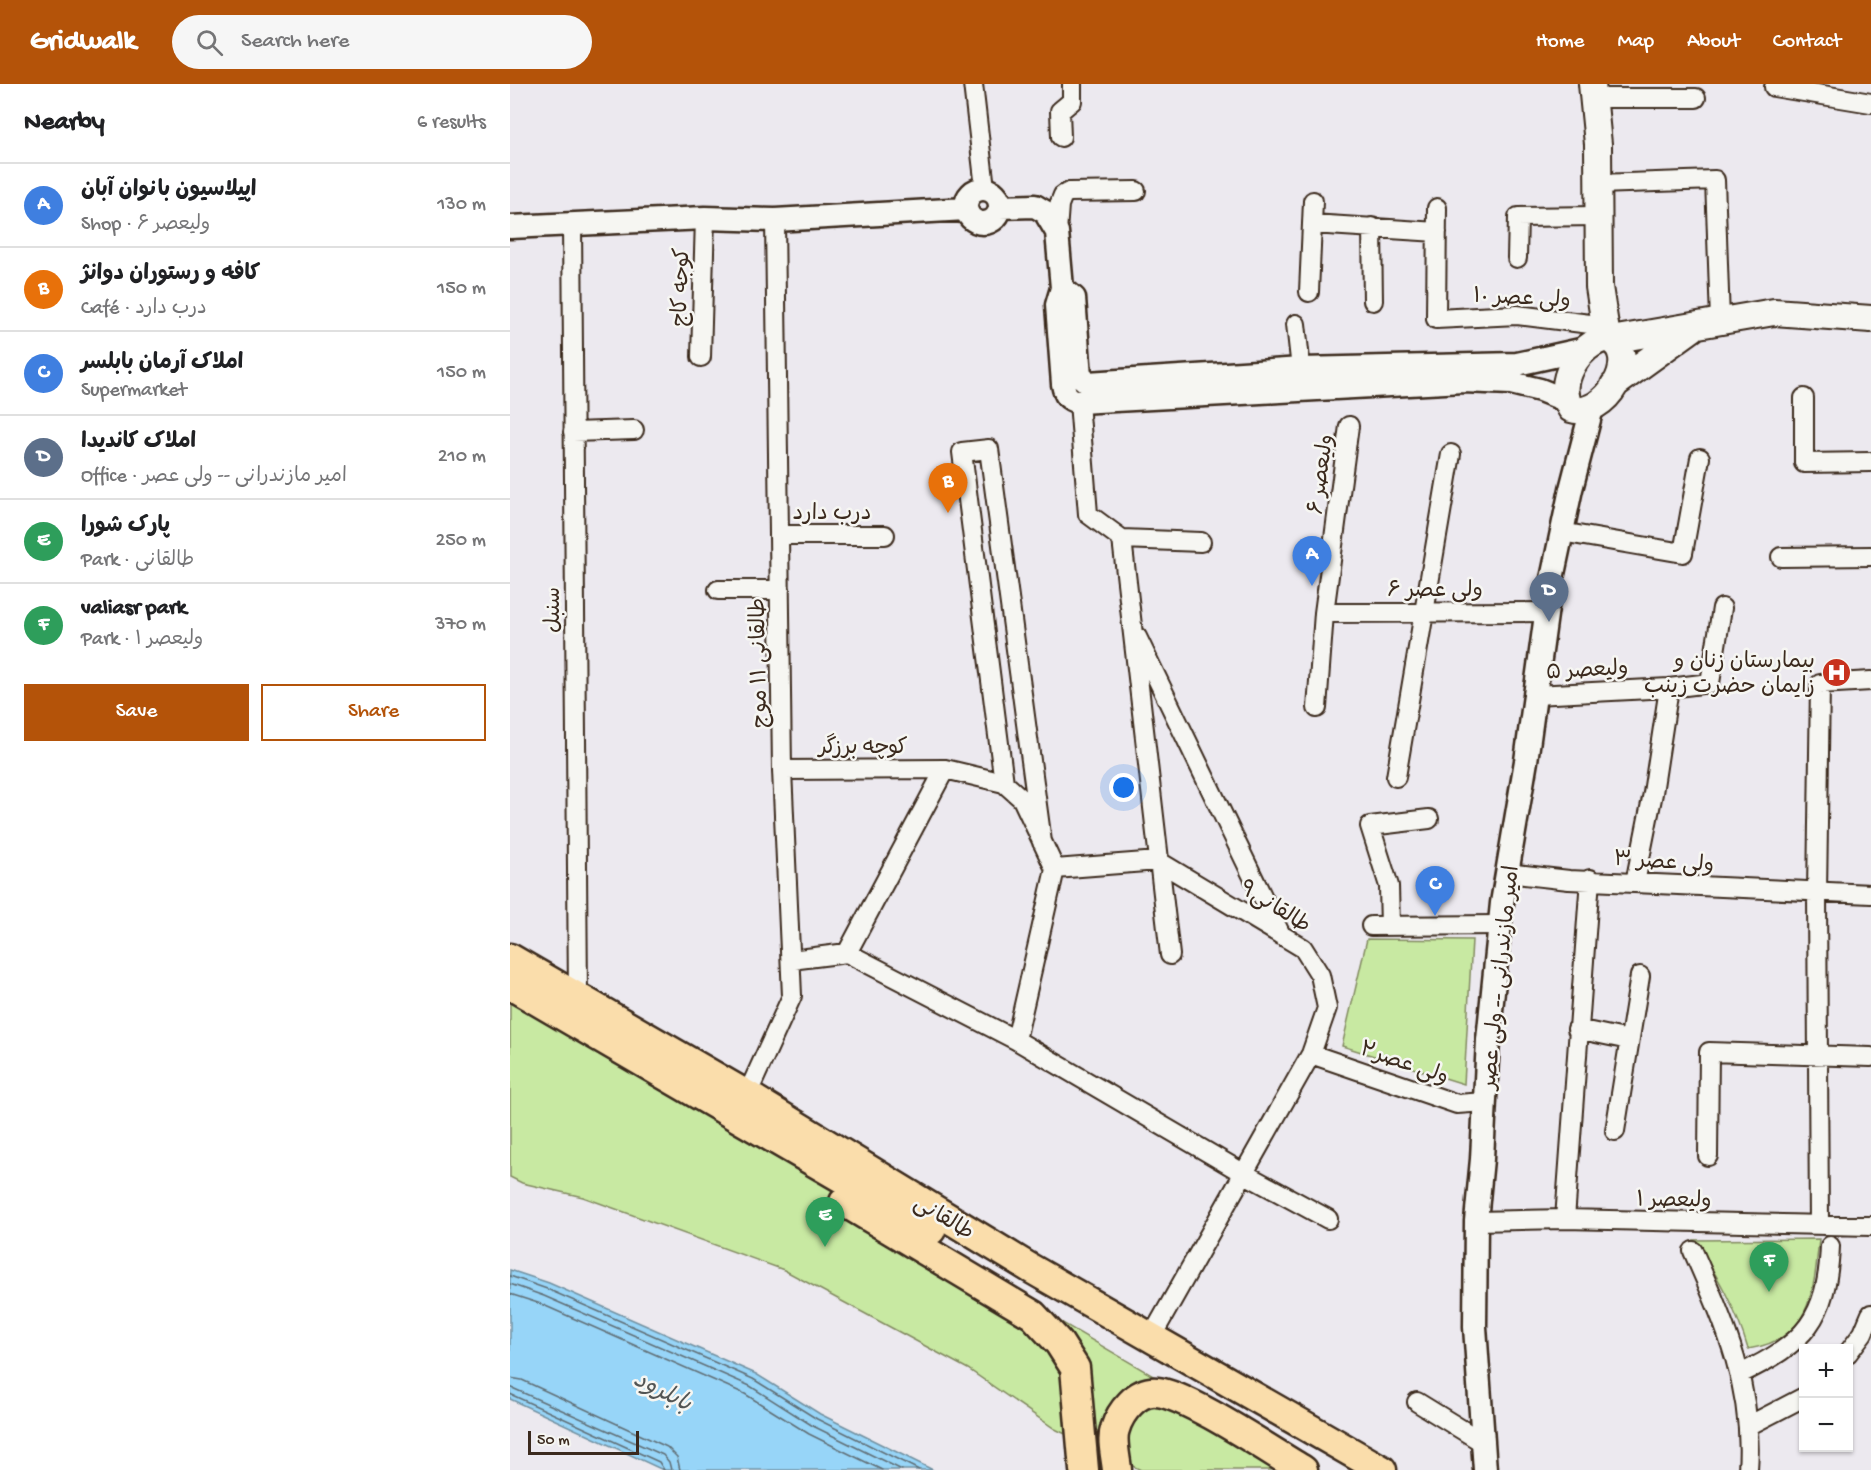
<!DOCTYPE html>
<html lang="en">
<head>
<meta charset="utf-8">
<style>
  :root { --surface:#fff; --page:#f6f6f6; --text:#202124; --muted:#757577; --line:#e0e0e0; --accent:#b45309 }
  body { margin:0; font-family:"Gochi Hand","Playpen Sans Arabic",sans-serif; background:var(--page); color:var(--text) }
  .controls { position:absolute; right:18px; bottom:18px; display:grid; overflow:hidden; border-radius:0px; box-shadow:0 2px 4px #0004 }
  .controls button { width:54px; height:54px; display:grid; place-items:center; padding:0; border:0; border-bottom:2px solid var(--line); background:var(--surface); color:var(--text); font:30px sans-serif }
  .scale { position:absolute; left:18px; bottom:15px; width:111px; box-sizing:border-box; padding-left:6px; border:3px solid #3b2a1e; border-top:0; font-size:16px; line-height:21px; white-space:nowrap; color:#3b2a1e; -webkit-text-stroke:4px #f6f6f2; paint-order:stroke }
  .you { position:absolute; left:614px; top:704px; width:21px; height:21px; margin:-15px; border:4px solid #fff; border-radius:50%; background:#1a73e8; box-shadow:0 0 0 9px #1a73e833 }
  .badge { display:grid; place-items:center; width:39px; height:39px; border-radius:50%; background:var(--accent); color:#fff; font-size:20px; font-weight:700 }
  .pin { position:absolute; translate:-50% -50px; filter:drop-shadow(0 2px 3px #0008) }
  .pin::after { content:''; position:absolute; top:32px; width:21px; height:18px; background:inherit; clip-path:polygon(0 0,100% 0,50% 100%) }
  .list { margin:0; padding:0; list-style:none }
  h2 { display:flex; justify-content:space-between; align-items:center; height:78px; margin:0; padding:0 24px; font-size:26px }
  h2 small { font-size:20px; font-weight:400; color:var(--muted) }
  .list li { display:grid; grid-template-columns:39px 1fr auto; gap:18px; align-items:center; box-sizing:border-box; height:84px; padding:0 24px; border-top:2px solid var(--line) }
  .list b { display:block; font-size:22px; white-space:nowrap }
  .list p { margin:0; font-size:20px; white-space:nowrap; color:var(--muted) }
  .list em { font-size:20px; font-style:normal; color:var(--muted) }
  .actions { display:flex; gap:12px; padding:18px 24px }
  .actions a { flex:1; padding:14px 0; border:2px solid var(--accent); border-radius:0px; text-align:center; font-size:21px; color:var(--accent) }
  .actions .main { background:var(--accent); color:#fff }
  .icon { flex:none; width:33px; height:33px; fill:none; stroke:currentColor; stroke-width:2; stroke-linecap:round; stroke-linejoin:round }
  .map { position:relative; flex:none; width:1361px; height:1386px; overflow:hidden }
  header { display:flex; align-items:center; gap:36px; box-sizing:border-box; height:84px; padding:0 30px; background:var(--accent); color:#fff }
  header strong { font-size:28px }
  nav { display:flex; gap:33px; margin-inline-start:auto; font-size:21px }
  .search { width:420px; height:54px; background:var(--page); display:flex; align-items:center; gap:15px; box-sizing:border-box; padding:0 21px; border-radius:33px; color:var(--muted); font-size:22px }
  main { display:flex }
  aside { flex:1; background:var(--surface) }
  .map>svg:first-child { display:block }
  .green { fill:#c8e9a2; stroke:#828a60; stroke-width:1.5 }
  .water { fill:#97d5f8; stroke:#7291a1; stroke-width:1.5 }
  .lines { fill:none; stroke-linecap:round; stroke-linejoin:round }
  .shore { stroke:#606e75; stroke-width:1.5 }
  .minor-casing { stroke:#3b2a1e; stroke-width:22 }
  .tertiary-casing { stroke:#3b2a1e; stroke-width:27 }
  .secondary-casing { stroke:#3b2a1e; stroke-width:30 }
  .primary-casing { stroke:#3b2a1e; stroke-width:33 }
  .minor { stroke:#f6f6f2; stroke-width:18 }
  .tertiary { stroke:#f6f6f2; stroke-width:22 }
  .secondary { stroke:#f6f6f2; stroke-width:26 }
  .primary { stroke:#faddab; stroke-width:28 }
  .labels { text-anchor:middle; stroke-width:5; stroke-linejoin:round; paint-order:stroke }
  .street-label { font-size:22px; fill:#3b2a1e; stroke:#f6f6f2 }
  .poi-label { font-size:22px; fill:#3b2a1e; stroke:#f6f6f2; text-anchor:end }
  .water-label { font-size:24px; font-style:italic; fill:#525554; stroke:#f6f6f2 }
</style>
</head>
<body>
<header>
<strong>Gridwalk</strong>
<div class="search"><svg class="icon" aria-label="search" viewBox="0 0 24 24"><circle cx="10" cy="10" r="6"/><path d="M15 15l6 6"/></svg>Search here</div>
<nav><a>Home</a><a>Map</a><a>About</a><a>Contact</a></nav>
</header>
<main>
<aside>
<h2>Nearby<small>6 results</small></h2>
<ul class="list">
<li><span class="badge" style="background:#3f7fe0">A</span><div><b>اپیلاسیون بانوان آبان</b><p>Shop · ولیعصر ۶</p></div><em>130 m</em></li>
<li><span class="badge" style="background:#e8710a">B</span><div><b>کافه و رستوران دوانژ</b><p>Café · درب دارد</p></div><em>150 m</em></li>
<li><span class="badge" style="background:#3f7fe0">C</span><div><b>املاک آرمان بابلسر</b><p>Supermarket</p></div><em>150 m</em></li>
<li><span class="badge" style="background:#5c6f8a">D</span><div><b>املاک کاندیدا</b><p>Office · امیر مازندرانی -- ولی عصر</p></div><em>210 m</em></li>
<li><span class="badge" style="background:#2e9e5b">E</span><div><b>پارک شورا</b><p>Park · طالقانی</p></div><em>250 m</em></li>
<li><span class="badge" style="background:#2e9e5b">F</span><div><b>valiasr park</b><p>Park · ولیعصر ۱</p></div><em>370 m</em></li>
</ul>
<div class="actions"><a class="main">Save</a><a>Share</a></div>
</aside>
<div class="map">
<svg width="1361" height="1386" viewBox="0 0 1361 1386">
  <rect width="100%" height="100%" fill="#ece9ef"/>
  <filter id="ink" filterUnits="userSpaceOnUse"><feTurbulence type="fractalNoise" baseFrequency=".0167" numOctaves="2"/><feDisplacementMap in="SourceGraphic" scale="12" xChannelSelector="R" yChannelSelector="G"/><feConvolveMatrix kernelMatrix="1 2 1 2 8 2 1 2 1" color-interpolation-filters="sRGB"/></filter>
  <g filter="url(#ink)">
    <path class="green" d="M857 855 962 856 954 1000 832 962Z
      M0 916 804 1386H631L545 1345 458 1285 274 1186 73 1113 12 1099 0 1093Z
      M1309 1155C1304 1207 1301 1256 1238 1265 1226 1224 1207 1191 1184 1156Z"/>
    <path class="water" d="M0 1186 39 1199 246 1290 310 1330 423 1386H153L0 1315Z"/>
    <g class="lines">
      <path class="shore" d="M0 1192 37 1205 243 1295 307 1335 409 1386
        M0 1200 34 1212 240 1302 303 1342 392 1386
        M0 1210 31 1220 235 1310 299 1350 372 1386
        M0 1294 12 1296 157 1363 167 1373 170 1386
        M0 1303 153 1371 159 1378 161 1386
        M0 1310 149 1378 154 1386"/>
      <defs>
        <path id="minor" d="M463 0 475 104
          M1264 3 1361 19
          M1083 14H1186
          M551 53 550 27 562 17V0
          M1088 100 1205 96 1210 236
          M927 124 926 235 1007 231 1096 242
          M62 139 68 913
          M802 140 803 117
          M862 143 863 217
          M547 148 549 121 553 111 559 108 626 107
          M1007 174 1008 133 1088 132
          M799 208 802 140 927 148
          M786 240 791 285
          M191 273 195 134
          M1294 314V379L1361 378
          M569 318 578 430 612 455 691 458
          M63 348 124 346
          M1051 448 1173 469 1190 374
          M269 451H375
          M612 455 660 871
          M1271 473 1361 472
          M208 506H270
          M814 529 1036 528
          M627 553 771 851
          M1025 611 1159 604 1200 599 1212 524
          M807 624 814 529 839 342
          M272 686 435 685 494 699 512 715 545 785 506 956
          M886 693 941 370
          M494 699 452 368 479 365 532 758
          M545 785 648 777
          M997 789 1059 796 1361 810
          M1125 799 1143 709 1159 604
          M861 842 990 841
          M880 842 879 802 860 742 919 735
          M337 869 435 685
          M281 876 337 869 506 956 733 1089 818 1135
          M1067 945 1119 956
          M801 970 947 1020 975 1018
          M237 1011 282 912 272 686 265 136
          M1105 1047 1130 892
          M1198 1072 1199 968 1361 973
          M1055 1135 1080 795
          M966 1137 1055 1135 1361 1142
          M1309 1141 1307 809 1310 600 1361 597
          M1183 1167C1215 1240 1244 1305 1238 1386
          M642 1252 801 970 817 924 810 891 793 864 648 777
          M1338 1269 1353 1249 1361 1230
          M1230 1290C1295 1259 1317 1235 1320 1162
          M907 1318 972 1358
          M1238 1342 1294 1313"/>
        <path id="tertiary" d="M456 122a17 17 0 1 1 34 0a17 17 0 1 1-34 0Z
          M490 123 525 122 535 128 547 148 552 204 547 221 553 300C555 312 558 315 569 318L953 297 1001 299 1030 306 1055 316
          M0 143 195 134 265 136 456 125
          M552 204 564 214 570 292 578 299 791 285 1007 280 1075 265
          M975 1386 965 1243 966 1137 972 1075 978 956 992 819 1016 677 1039 509 1061 405 1082 324"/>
        <path id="secondary" d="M1082 0 1088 60 1089 203 1097 254
          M1097 254C1135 271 1094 336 1061 325 1045 299 1068 260 1097 254Z
          M1101 256 1264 228 1361 235
          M1104 301 1183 244"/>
        <path id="primary" d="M0 874 237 1011 520 1184 872 1386
          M0 901 421 1146
          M334 1118 523 1231 549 1259 565 1284 574 1386
          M607 1386C606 1374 601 1356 605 1345 610 1328 627 1306 647 1308 678 1311 762 1368 793 1386"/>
      </defs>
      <use href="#minor" class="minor-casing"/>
      <use href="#tertiary" class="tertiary-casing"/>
      <use href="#secondary" class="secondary-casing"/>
      <use href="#primary" class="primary-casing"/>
      <use href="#minor" class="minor"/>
      <use href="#tertiary" class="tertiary"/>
      <use href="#secondary" class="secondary"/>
      <use href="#primary" class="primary"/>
    </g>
  </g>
  <defs>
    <symbol id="hospital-disc" viewBox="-11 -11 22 22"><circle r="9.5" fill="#c8321e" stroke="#f6f6f2"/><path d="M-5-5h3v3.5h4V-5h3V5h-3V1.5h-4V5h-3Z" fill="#fff"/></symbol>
  </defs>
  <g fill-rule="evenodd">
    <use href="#hospital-disc" x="1310" y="572" width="33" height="33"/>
  </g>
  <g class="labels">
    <g class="street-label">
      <text transform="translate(169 203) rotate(-88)" y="8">کوجه کاج</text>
      <text transform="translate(1012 212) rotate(3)" y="8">ولی عصر ۱۰</text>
      <text transform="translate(809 390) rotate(-82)" y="8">ولیعصر ۶</text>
      <text x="322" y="435">درب دارد</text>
      <text x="925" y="512">ولی عصر ۶</text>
      <text transform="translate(41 526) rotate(-90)" y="8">سنبل</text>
      <text transform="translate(247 579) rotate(-91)" y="8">طالقانی ۱۱ موج</text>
      <text transform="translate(1077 584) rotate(-3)" y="8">ولیعصر ۵</text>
      <text x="353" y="669">کوچه برزگر</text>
      <text transform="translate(1154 776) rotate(4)" y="8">ولی عصر ۳</text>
      <text transform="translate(766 821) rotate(32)" y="8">طالقانی۹</text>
      <text transform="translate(988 893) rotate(-84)" y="8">امیر مازندرانی -- ولی عصر</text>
      <text transform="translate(895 977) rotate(19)" y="8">ولی عصر۲</text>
      <text transform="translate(1164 1114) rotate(1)" y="8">ولیعصر ۱</text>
      <text transform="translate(435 1132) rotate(31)" y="8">طالقانی</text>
    </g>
    <g class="poi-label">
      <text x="1305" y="583">بیمارستان زنان و<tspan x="1305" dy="25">زایمان حضرت زینب</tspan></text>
    </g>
    <g class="water-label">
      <text transform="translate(153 1306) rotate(27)" y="8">بابلرود</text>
    </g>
  </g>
</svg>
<div class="controls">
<button>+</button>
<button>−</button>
</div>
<div class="scale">50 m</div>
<div class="you"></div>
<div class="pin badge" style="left:802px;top:502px;background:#3f7fe0">A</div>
<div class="pin badge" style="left:438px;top:429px;background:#e8710a">B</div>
<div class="pin badge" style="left:925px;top:832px;background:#3f7fe0">C</div>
<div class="pin badge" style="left:1039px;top:538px;background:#5c6f8a">D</div>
<div class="pin badge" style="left:315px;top:1163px;background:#2e9e5b">E</div>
<div class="pin badge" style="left:1259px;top:1208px;background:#2e9e5b">F</div>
</div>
</main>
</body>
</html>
